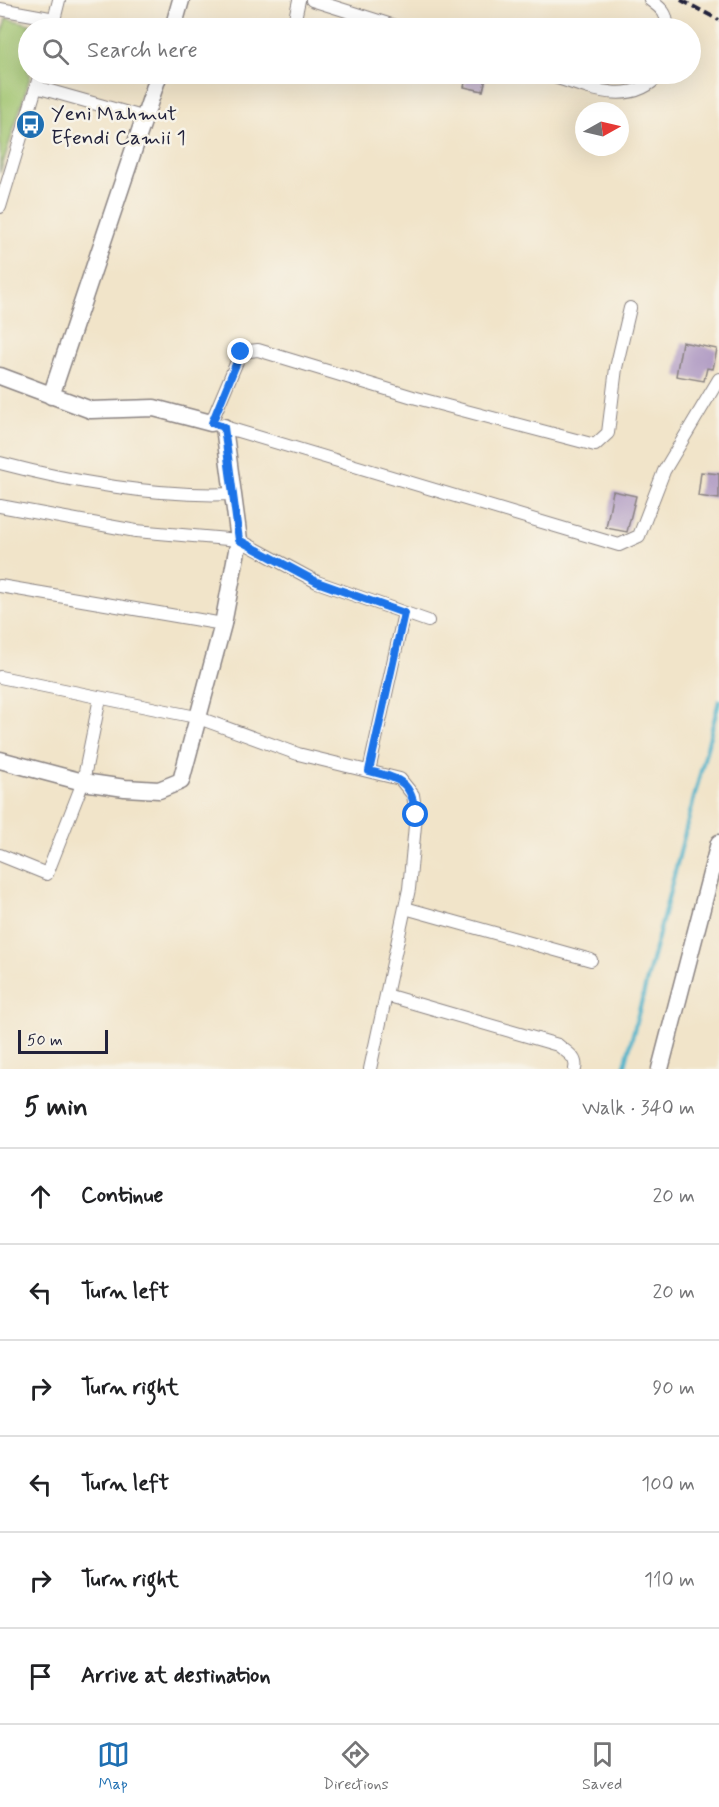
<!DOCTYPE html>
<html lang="en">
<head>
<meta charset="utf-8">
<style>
  :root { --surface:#fff; --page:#f2f2f2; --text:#202124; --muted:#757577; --line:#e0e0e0; --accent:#1f6fb2 }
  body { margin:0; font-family:Mynerve,sans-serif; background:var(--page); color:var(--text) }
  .compass { position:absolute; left:575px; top:102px; width:54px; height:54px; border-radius:50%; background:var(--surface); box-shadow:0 6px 24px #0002; rotate:82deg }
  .scale { position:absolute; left:18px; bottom:15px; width:90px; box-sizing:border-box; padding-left:6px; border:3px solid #22223b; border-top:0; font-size:16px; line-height:21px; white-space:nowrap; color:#22223b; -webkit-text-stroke:4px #f7f3e8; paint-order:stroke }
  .stop { position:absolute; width:18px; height:18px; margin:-14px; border:4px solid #1a73e8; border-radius:50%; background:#fff }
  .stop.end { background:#1a73e8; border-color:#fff; box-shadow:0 2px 6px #0008 }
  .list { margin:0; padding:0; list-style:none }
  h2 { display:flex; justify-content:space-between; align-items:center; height:78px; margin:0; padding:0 24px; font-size:26px }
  h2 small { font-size:20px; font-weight:400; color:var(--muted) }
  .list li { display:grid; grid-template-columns:39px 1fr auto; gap:18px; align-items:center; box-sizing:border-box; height:96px; padding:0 24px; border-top:2px solid var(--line) }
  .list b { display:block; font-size:22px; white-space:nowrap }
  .list em { font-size:20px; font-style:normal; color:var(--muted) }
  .icon { flex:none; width:33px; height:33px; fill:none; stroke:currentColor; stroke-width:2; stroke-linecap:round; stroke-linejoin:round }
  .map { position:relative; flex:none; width:719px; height:1069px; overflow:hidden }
  .search { position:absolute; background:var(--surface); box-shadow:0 6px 24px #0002; left:18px; right:18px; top:18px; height:66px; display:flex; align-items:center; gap:15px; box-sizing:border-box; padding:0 21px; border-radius:33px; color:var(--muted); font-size:22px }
  .sheet { height:654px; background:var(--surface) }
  nav { display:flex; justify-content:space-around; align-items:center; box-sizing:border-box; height:84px; border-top:2px solid var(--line); background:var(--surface); font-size:16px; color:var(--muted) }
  nav a { display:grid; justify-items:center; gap:3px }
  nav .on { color:var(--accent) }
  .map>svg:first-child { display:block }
  .park { fill:#9fc36d; stroke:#607254; stroke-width:1.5 }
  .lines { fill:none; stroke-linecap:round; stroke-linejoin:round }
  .stream { stroke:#4bb2ca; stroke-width:4 }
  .building { fill:#b19cc4 }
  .street-casing { stroke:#8a8382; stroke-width:14 }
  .secondary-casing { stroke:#8a8382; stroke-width:19 }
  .street { stroke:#fff; stroke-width:12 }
  .secondary { stroke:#fff; stroke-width:16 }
  .rail { stroke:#22223b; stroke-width:4; stroke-dasharray:9 4.5; stroke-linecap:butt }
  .route { stroke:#1a73e8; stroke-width:8 }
  .labels { text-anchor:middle; stroke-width:5; stroke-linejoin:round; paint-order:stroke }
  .poi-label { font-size:21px; fill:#22223b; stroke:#f7f3e8; text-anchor:start }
</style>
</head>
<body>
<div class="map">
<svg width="719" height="1069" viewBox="0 0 719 1069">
  <rect width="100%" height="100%" fill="#f7f3e8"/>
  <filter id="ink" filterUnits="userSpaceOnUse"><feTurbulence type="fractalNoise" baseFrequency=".0167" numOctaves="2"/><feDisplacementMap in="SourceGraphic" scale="12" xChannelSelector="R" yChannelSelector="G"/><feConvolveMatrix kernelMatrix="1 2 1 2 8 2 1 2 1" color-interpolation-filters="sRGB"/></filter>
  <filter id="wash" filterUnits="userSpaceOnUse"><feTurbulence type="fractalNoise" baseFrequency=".008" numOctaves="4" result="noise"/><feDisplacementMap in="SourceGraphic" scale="24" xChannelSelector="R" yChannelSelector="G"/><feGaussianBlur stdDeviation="1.35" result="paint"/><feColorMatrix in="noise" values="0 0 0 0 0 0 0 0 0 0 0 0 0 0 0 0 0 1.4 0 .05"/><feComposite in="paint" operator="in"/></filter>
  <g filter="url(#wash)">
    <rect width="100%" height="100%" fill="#f1e4c9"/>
    <path class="park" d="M6 18 44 28H28V74H31L0 173V44Z"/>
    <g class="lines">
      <path class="stream" d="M624 1069 719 701"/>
    </g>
    <g id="blocks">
      <path class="building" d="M467 74H487L483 91 464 87Z
        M682 342 717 349 713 369 707 368 704 381 676 376Z
        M701 472 719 474V499L698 496Z
        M613 491 636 496 627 532 606 528Z"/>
    </g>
  </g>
  <g filter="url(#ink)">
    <use href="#blocks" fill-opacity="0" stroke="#8a8382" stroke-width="1.5"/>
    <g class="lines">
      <defs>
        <path id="street" d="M312 0 401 28
          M650 0C661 8 669 14 666 28
          M0 9 55 19
          M52 28 59 0
          M293 28 299 0
          M545 74C582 85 630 110 660 74
          M36 87 146 118
          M0 207 40 74
          M630 308 616 368 608 433 595 445 413 397 258 350 241 352 211 423 619 545 639 536 664 471 719 379
          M0 463C76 483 154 497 233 494
          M0 506 136 531 239 540 317 582 428 621
          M0 586 223 624
          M0 677 196 717 298 754 400 779 413 795 416 815 409 889 370 1069
          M369 771 404 613
          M0 855 47 874 83 782 100 698
          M405 908 591 960
          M386 995 558 1045C566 1052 578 1057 575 1069"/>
        <path id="secondary" d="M173 28 181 0
          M0 376 91 410 154 408 211 423
          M51 396 159 74
          M0 760 83 782 125 788 159 790 181 781 223 624 239 540 224 427
          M660 1069 719 843"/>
      </defs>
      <use href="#street" class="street-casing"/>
      <use href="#secondary" class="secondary-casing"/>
      <use href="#street" class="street"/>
      <use href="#secondary" class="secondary"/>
      <path class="rail" d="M681 0 719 20"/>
    </g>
  </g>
  <g class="lines" filter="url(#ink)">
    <path class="route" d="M241 352 212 423 224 427 239 540 317 582 404 613 369 771C400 779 411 780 416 815"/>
  </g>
  <defs>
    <symbol id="bus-disc" viewBox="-11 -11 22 22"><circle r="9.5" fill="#1f6fb2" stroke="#f7f3e8"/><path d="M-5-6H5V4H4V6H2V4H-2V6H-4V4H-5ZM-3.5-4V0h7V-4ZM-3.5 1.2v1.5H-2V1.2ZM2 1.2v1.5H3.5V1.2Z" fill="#fff"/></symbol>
  </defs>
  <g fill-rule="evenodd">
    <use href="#bus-disc" x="14" y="108" width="33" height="33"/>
  </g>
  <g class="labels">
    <g class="poi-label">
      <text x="51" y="120">Yeni Mahmut<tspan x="51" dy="24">Efendi Camii 1</tspan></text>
    </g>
  </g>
</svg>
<svg class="compass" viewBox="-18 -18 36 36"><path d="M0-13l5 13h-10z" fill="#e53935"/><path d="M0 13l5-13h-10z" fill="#757577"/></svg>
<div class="scale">50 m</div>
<div class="stop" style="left:416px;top:815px"></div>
<div class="stop end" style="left:241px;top:352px"></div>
<div class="search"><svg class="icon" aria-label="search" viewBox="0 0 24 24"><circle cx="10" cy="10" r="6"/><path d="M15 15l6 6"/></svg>Search here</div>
</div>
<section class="sheet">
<h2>5 min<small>Walk · 340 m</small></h2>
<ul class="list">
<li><svg class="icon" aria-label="ahead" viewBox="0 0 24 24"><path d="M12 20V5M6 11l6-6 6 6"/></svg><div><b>Continue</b></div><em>20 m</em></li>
<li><svg class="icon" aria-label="left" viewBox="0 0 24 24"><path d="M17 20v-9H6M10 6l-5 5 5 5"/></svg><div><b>Turn left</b></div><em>20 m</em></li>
<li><svg class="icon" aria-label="right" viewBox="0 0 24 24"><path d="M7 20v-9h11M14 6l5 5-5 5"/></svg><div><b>Turn right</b></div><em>90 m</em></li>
<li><svg class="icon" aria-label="left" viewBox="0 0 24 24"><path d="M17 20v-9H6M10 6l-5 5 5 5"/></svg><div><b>Turn left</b></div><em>100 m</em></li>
<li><svg class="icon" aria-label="right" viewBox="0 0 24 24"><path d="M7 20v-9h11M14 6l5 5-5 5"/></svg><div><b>Turn right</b></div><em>110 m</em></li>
<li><svg class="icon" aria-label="arrive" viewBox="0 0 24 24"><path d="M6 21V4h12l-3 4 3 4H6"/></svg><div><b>Arrive at destination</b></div></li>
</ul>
</section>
<nav>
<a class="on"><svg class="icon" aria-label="map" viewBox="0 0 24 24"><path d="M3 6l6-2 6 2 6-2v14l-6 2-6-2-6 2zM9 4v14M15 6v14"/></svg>Map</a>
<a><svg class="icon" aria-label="directions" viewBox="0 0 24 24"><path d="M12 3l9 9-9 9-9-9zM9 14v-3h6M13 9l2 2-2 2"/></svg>Directions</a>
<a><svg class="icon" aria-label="saved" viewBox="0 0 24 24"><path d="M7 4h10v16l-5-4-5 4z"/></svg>Saved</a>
</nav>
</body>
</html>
